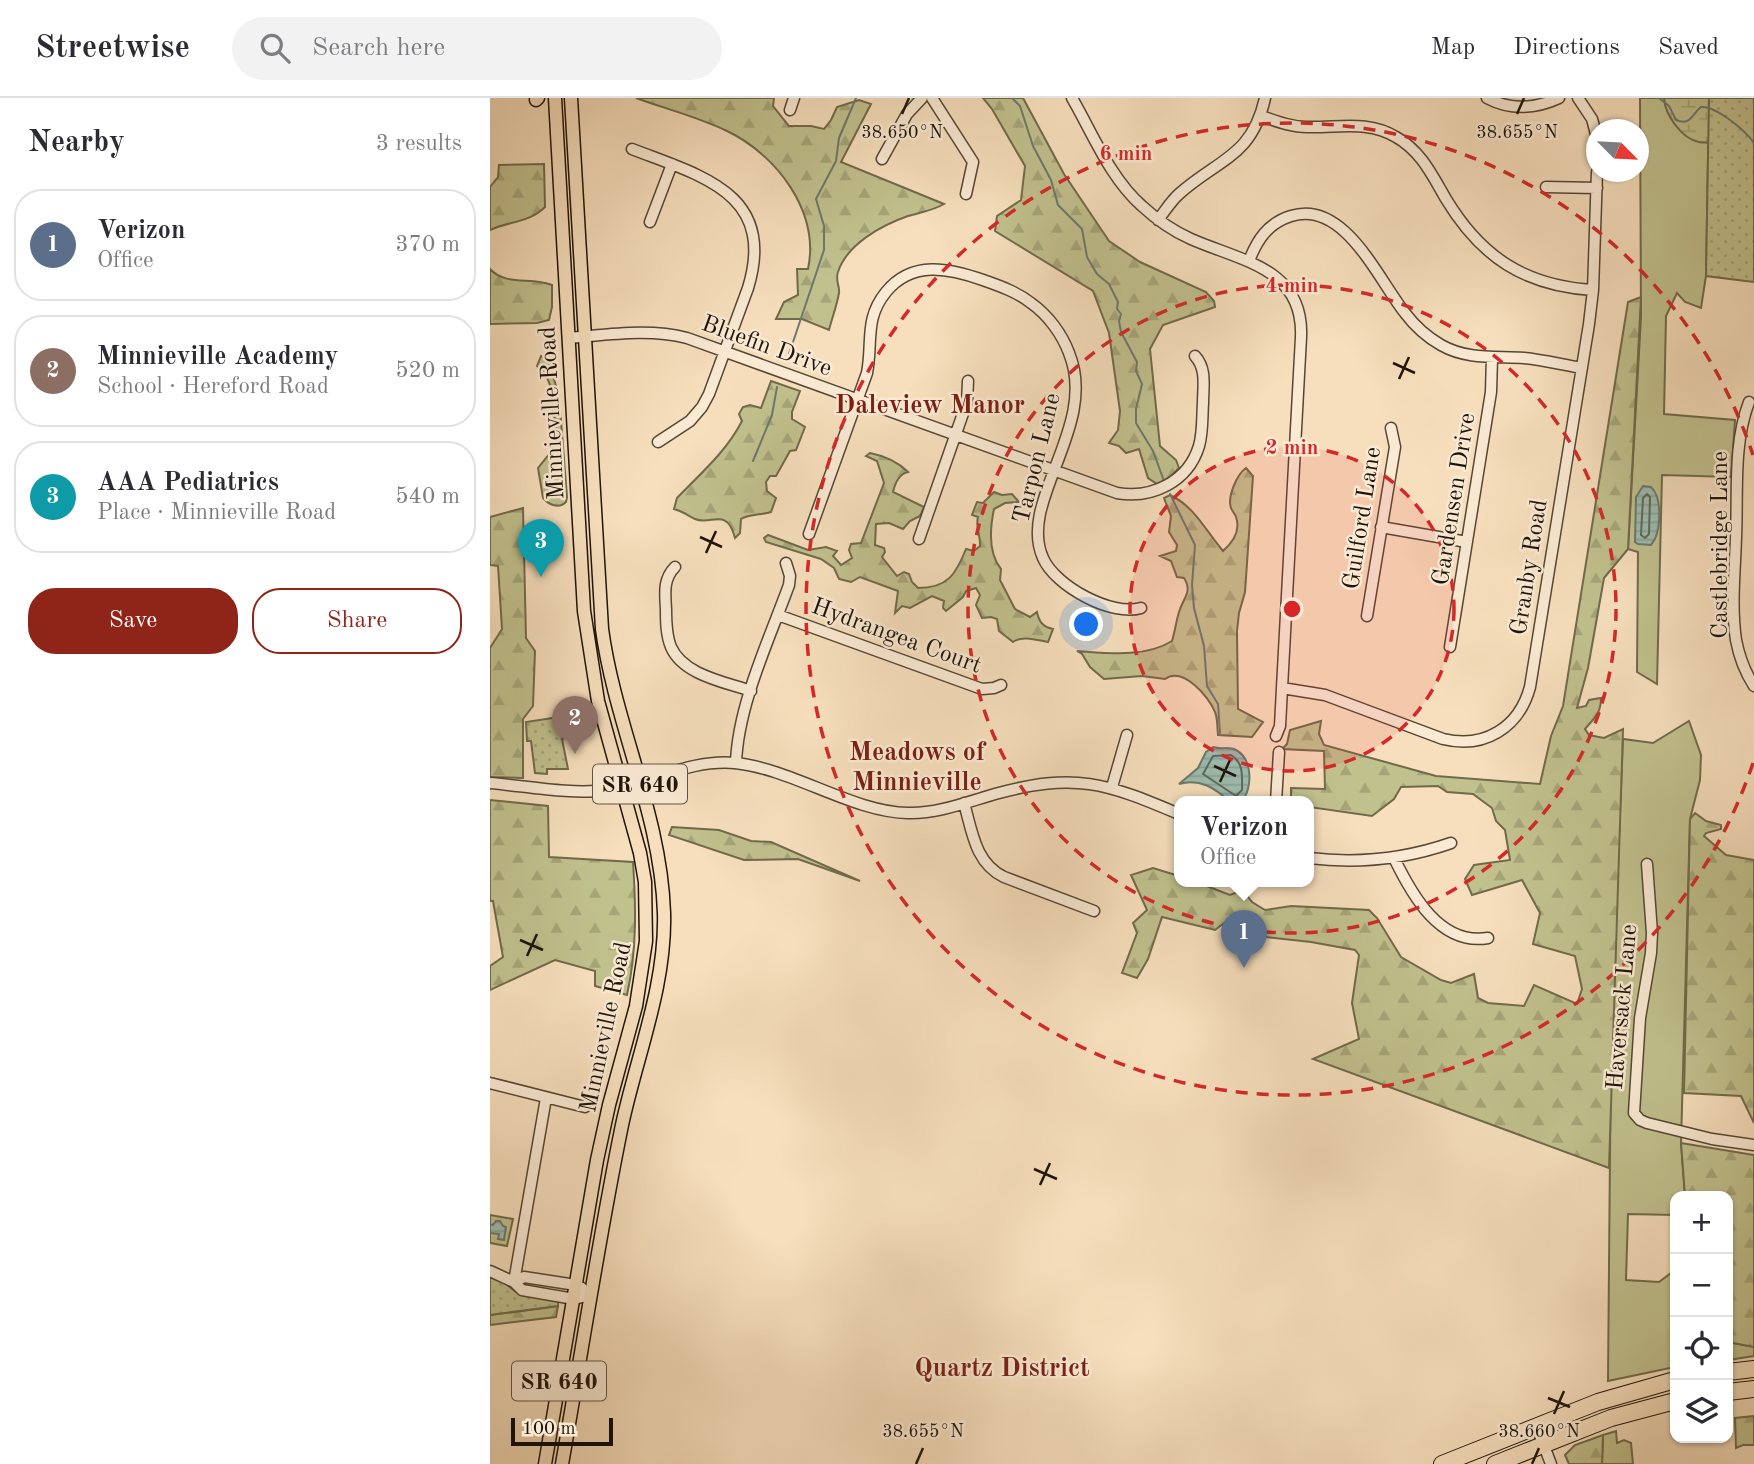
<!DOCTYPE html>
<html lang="en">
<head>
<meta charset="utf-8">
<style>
  :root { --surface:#fff; --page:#f2f2f3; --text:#2b2b33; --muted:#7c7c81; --line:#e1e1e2; --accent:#8f2418 }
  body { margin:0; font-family:"Old Standard TT",serif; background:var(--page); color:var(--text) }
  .controls { position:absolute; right:21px; bottom:21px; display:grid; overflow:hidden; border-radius:14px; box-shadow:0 2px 5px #0004 }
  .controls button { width:63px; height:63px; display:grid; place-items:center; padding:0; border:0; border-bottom:2px solid var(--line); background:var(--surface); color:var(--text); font:35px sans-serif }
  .compass { position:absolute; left:1096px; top:21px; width:63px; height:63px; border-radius:50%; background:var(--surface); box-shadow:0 2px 5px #0004; rotate:114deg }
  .scale { position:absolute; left:21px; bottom:18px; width:102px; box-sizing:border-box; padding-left:7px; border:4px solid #1e1409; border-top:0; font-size:19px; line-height:24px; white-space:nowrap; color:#1e1409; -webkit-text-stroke:5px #faead4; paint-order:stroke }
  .you { position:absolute; left:597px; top:527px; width:24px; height:24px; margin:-18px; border:5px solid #fff; border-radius:50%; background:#1a73e8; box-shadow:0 0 0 10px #1a73e833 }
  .badge { display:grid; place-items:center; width:46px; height:46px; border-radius:50%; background:var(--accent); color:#fff; font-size:23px; font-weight:700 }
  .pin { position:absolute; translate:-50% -58px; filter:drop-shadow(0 2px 4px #0008) }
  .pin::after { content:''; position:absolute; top:37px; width:24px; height:21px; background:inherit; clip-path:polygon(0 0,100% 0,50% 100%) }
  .popup { position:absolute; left:684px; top:698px; width:140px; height:91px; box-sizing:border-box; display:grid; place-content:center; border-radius:14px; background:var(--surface); filter:drop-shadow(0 2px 5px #0005); font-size:23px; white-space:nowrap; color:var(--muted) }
  .popup b { font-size:26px; color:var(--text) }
  .popup::after { content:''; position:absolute; left:50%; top:100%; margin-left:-14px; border:14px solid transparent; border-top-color:var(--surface) }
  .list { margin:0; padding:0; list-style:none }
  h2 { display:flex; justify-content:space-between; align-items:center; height:91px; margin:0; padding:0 28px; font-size:30px }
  h2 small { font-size:23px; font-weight:400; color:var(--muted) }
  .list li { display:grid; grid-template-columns:46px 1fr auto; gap:21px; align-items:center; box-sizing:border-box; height:112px; margin:0 14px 14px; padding:0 14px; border:2px solid var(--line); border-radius:28px }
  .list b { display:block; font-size:26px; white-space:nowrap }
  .list p { margin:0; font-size:23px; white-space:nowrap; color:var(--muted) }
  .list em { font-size:23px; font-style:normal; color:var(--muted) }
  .actions { display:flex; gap:14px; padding:21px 28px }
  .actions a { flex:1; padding:16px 0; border:2px solid var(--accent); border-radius:28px; text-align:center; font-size:24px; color:var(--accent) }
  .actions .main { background:var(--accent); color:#fff }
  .icon { flex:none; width:38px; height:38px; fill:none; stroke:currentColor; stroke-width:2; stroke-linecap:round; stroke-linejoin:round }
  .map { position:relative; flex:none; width:1264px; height:1366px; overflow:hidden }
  header { display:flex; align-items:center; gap:42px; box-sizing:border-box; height:98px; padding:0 35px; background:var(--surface); border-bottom:2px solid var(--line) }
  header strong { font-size:33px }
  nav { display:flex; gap:38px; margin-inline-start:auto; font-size:24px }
  .search { width:490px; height:63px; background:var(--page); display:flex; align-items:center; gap:18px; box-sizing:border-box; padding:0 24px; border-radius:38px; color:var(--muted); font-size:26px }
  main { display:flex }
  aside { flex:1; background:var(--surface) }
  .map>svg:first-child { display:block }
  .green { fill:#c1c18e; stroke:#706a4c; stroke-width:2 }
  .forest { fill:url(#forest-firs); stroke:#706a4c; stroke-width:2 }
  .wetland { fill:url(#wetland-marsh); stroke:#706a4c; stroke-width:2 }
  .park { fill:url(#park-dots); stroke:#706a4c; stroke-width:2 }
  .water { fill:url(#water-rules); stroke:#6a796e; stroke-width:2 }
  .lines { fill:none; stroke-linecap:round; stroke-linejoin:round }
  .shore { stroke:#5e685d; stroke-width:2 }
  .stream { stroke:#6a796e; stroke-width:2 }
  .minor-casing { stroke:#544736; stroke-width:13 }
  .major-casing { stroke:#1e1409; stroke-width:15 }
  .highway-casing { stroke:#1e1409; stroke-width:18 }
  .minor { stroke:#faead4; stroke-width:10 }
  .major { stroke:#f7dfbd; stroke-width:12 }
  .highway { stroke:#f7dfbd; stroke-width:16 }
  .ticks { fill:none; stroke:#1e1409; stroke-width:2.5 }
  .ring { fill:none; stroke:#d62828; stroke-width:3.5; stroke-dasharray:12 9 }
  .labels { text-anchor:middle; stroke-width:5; stroke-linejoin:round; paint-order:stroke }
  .shield { fill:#faead4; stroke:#605446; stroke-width:2 }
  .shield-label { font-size:23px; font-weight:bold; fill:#1e1409 }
  .street-label { font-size:24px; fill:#1e1409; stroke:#faead4 }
  .neighbourhood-label { font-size:26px; font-weight:bold; fill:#7a1f14; stroke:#faead4 }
  .ticks-label { font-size:18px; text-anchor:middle; fill:#1e1409; stroke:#faead4; stroke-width:5; stroke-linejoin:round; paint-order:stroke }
  .centre { fill:#d62828; stroke:#faead4; stroke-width:3.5 }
  .ring-label { font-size:21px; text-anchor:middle; font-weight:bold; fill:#d62828; stroke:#faead4; stroke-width:5; stroke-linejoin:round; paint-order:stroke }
</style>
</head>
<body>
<header>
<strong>Streetwise</strong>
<div class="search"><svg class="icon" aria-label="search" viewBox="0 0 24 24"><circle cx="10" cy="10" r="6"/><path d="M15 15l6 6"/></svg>Search here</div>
<nav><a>Map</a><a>Directions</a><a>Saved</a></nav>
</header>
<main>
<aside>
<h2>Nearby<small>3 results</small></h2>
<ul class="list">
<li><span class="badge" style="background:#5c6f8a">1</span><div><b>Verizon</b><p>Office</p></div><em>370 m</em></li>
<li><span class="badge" style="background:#8d6e63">2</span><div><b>Minnieville Academy</b><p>School · Hereford Road</p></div><em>520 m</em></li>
<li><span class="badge" style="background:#0f9aa8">3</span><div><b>AAA Pediatrics</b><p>Place · Minnieville Road</p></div><em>540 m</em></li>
</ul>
<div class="actions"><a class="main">Save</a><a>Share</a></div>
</aside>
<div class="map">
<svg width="1264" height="1366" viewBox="0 0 1264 1366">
  <defs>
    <pattern id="forest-firs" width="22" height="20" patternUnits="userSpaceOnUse" patternTransform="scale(1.75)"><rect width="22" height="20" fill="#c1c18e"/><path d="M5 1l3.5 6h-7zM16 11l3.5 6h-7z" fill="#a5a579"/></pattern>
    <pattern id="wetland-marsh" width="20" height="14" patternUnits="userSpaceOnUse" patternTransform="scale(1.75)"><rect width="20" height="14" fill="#c1c18e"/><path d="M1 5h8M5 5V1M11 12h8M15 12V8" fill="none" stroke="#a5a579"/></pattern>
    <pattern id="park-dots" width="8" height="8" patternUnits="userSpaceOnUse" patternTransform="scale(1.75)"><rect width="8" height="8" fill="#c1c18e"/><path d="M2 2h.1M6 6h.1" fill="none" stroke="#a5a579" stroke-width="1.8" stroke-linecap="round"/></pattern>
    <pattern id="water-rules" width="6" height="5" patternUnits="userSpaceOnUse" patternTransform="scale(1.75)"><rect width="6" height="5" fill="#9dbdb1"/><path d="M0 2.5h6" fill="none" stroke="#87a297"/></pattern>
  </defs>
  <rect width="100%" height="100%" fill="#f7dfbd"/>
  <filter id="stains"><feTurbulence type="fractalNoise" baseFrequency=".00286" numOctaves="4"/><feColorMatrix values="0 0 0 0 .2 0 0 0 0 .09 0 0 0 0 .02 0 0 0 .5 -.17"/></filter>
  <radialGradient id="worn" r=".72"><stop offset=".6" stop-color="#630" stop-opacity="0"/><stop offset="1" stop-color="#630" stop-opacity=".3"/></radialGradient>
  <path class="green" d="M1150 0H1219L1216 178 1211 210 1195 204 1187 195 1176 218 1174 316 1245 322 1241 379 1172 377 1167 586 1147 574 1148 454 1138 451 1151 219Z
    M1199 623 1211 657 1210 682 1200 721 1191 1045 1195 1098H1185V1117L1138 1116 1136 1182 1169 1184 1185 1172V1269L1118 1283 1121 941 1133 641 1163 645Z
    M0 1117 23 1121 17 1148 0 1145Z
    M1238 1244 1264 1249V1258L1238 1262Z
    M1126 1333 1127 1345 1134 1342 1141 1345 1143 1366H1112L1113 1337Z"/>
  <path class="forest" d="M146 0H284L283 8 299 28H321L334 31 341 22 347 9 369 2 381 6 351 64 454 106C442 113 431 114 418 118 392 127 357 146 348 174 345 182 350 188 349 195 347 207 342 220 339 232L312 221H286L294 204 308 197 307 171H318C330 114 287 57 237 33 208 19 176 11 146 0Z
    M493 0H533L574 76 619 143 650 164 716 194 724 203 725 209 673 227 660 251 670 348 686 362 689 370 679 380 667 386 658 380 649 351 636 355 629 348 619 345 628 332 630 313 619 235 603 193 505 133 507 118 531 102 535 68 502 11Z
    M54 66 55 109C39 125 19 123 0 132V89L8 79 9 67Z
    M0 171C17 189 41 178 62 187V209L59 222 47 225 0 226Z
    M1151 199 1138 451 1114 480 1098 570 1087 610 1096 608 1099 602 1111 600C1111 616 1104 620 1095 631L1099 637 1114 640 1133 631 1119 1070 823 961 869 941 862 905 869 857 865 852 821 844 767 838 742 819 725 832 672 819 658 861 647 880 632 875 647 835 643 825 657 812 641 777 663 770 689 778V784H706L740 797 753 792 762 804 775 812 801 808 879 812 887 820 911 859 951 882 961 885 984 876 988 900 998 905 1034 908 1044 887 1087 906 1092 891 1085 858 1043 846 1050 815 1032 782 982 797 975 781 984 767 1020 762 1015 732 1006 723 1002 710 983 696 957 694 948 688 911 689 904 701 882 718 819 709V704H801V690L835 691 834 653 792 651 797 646 800 632 831 623 829 636 834 647 946 678 1050 686 1061 638 1073 608 1138 204Z
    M51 258 58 261 69 298 77 399 76 404C69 411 59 407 53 400L48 370 60 355 66 331 60 287 56 277 47 268Z
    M281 283 310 293 302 314V321L315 329 306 352 300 353 286 378H280L276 384 277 393 286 400 281 414C272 417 259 416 251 421L250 435 245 440C237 408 221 428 205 421 197 417 192 413 184 411L187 400C211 375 236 354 252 323L249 316 253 309 260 307 271 310Z
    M380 355C395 358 407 363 418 374 409 376 405 385 403 394L434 409 430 418 420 423 413 431 399 425 386 426 385 447 394 450 395 454 392 459 407 478 414 474 419 476 422 484 428 490C458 490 466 476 476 451L484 453 490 448C491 438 485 430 488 419L482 417 487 404 493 405 504 394 512 397 522 396 529 404 515 405 504 411C500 430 498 455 511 471L510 482 525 511 540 519 547 514C549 524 553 529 563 531L558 544C547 542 532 537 523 544L509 533 507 521 501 519 492 520 486 507 490 497 486 490 476 493 473 499 456 513 453 510 454 503 442 498 420 510 412 508 405 515 408 493 370 479 361 484 349 481 344 470 331 461 276 444 274 440 278 437 318 452 336 449 347 453 343 458 351 467 362 460 359 452 361 446 371 445 394 385 387 363 376 358Z
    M756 370 763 378 755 494 749 515 747 533 748 611 773 624 762 639 728 637C727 629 728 621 725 614 719 599 693 568 675 581L652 578 614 581 600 569 592 556 587 553C617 555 655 560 682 543 685 533 686 524 689 514 693 500 703 494 694 480L687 479 681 463 670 458 686 453 687 447 679 434 681 418 674 400 680 397C704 408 716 433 733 453 742 445 751 433 746 419 745 416 742 413 741 410 737 399 747 376 756 370Z
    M33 410 36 540 45 553 43 608 33 621V680L0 679V550L12 531 8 468 0 467V419Z
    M0 702 58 708 59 759 143 764C146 809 147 852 137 897L105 888V873L65 862 0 892V868L13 859 3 803H0Z
    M1205 715 1216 723 1231 727V731L1216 735 1214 738 1236 757 1264 762V1025L1251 998 1194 995 1200 721Z
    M182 729 229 732 261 743 281 744 370 783 308 761 254 762 179 737Z
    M1191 1045 1264 1057V1249L1238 1244V1098H1195Z
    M68 1208 66 1219 0 1227V1217Z
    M1264 1318V1347H1253L1246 1350 1245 1320Z
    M1113 1337 1112 1366H1079L1075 1357 1085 1347Z"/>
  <path class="wetland" d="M1174 0H1218L1222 3 1221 45C1217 44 1213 45 1209 44 1192 41 1175 17 1174 0Z"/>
  <path class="park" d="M1219 0H1264V184L1216 178Z
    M76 618 80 638 72 641 78 671H57V676L45 675 41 643H37L36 624Z
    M0 1178 8 1180 26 1194 68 1202V1208L0 1217Z"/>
  <path class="water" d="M1153 388 1161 389C1173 400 1171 436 1161 447L1148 446 1145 444 1146 399Z
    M723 649C731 652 738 648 746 652 763 661 763 692 751 704H740C725 690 710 680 689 686L708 670 716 654Z
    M6 1123H10L13 1128 16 1129 14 1142 8 1141 9 1136 0 1135V1126L3 1127Z"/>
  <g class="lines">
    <path class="shore" d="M1157 396 1160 399 1159 436 1155 440 1151 437 1153 400Z
      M741 657C754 665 752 678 752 692L746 698 713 676 723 658Z"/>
    <path class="stream" d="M522 0 530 8 543 48 561 82 568 107 592 131 597 159 607 176 619 186 628 204 627 211 631 216 629 223 631 234 647 264 646 273 652 286 646 311V325L663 353 674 383
      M1169 0 1179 8 1186 22C1201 28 1201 17 1211 9 1226 8 1255 32 1264 45
      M299 256 334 152V128L326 101 346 63 349 40 366 0
      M263 363 282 317 287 289
      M680 396 705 447 702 487 704 510 714 548 717 588 728 606 730 635"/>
    <defs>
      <path id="minor" d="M442 0 483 64 476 96
        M582 0C603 36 620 80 652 108 666 121 683 133 701 141 751 163 814 170 811 239L792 590 790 628 786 638
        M997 0C1020 12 1045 11 1069 0
        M1088 0 1102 21 1106 36
        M300 12 304 0
        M771 18C786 23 801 29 817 29 849 30 878 22 906 39 931 53 942 77 956 101 991 159 1035 188 1103 192
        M142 51C211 78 287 95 258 190L219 296 212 309 200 323 168 344
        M392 61 417 16 432 0
        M1056 89 1107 90
        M668 122C675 113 681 103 689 96 728 61 762 59 775 0
        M160 124 182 66
        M759 163C767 142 778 125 801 118 854 101 888 181 915 215 924 227 937 239 951 247 977 262 1006 258 1034 260 1054 262 1073 267 1092 270
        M78 240C117 237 158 230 197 240L627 395C662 401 698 384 709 348 713 334 712 319 713 305 713 288 717 271 705 258
        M1259 304C1243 346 1248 395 1246 439 1245 473 1241 508 1246 542 1249 558 1255 574 1264 588
        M891 429 977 444
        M319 436 377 275C383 244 374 221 396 194 422 162 459 170 493 182 510 188 527 194 541 205 558 217 572 236 579 255 609 328 527 403 553 460 565 488 622 519 651 510
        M429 441 477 304 478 283
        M185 469C173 481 175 495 176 511 176 523 176 537 181 549 193 577 235 584 261 593
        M288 517 492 591 504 590 511 587
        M877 518 905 349 901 330
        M960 549 1001 294 1002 259
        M792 590 835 597 953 641C994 651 1029 630 1040 589L1099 226 1103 192 1107 74
        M246 665C248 607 279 542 299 487L300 478 296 465
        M0 685C35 688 83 697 116 692 160 685 200 661 245 665 303 671 362 714 418 715 447 716 477 704 505 696 585 674 616 685 689 716
        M622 689 637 637
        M786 704 789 654
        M474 705C482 733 485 765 514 779L604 813
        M819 760C868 766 915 761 961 745
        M904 760C922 797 950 848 998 840
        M1157 766 1162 835 1161 855 1150 920 1144 1015 1150 1022 1157 1025 1222 1041 1264 1047
        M0 985 95 1009
        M0 1173 24 1184 32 1192 84 1201 101 1197
        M24 1184 56 1000
        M24 1184 34 1179 86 1187 92 1190
        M1046 1327 1061 1366"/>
      <path id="major" d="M46 2 48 0
        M55 1366 107 1062 119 1007 146 908 156 843 155 784 150 755 108 603 94 513 65 0
        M72 1366C92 1253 109 1139 132 1027 147 957 176 888 174 815 171 717 125 627 112 531L81 0"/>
      <path id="highway" d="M1238 1274 1264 1271
        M1238 1294 1264 1291
        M952 1366 1108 1304 1185 1282
        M1005 1366 1121 1320 1185 1303"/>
    </defs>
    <use href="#minor" class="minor-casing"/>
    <use href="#major" class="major-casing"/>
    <use href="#highway" class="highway-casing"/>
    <use href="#minor" class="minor"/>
    <use href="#major" class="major"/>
    <use href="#highway" class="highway"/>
  </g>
  <path class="ticks" d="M412 16 419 0M1027 16 1034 0M903 265 925 275M909 281 919 259M210 439 232 449M216 455 226 433M724 668 746 678M730 684 740 662M30 842 53 852M37 858 47 836M544 1071 567 1081M550 1087 560 1065M1058 1300 1080 1309M1064 1316 1074 1293M426 1366 433 1350M1042 1366 1049 1350"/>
  <circle cx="802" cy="511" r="162" fill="#d62828" fill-opacity=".12"/>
  <g class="ring">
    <circle cx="802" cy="511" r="162"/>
    <circle cx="802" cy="511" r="324"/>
    <path d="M1263 665A486 486 0 1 1 1263 357"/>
  </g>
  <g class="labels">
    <g class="shield">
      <rect x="103" y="666.5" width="94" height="39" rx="5"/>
      <rect x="22" y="1263.5" width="94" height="39" rx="5"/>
    </g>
    <g class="shield-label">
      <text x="150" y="694">SR 640</text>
      <text x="69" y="1291">SR 640</text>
    </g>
    <g class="street-label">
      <text transform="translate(277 247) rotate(20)" y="8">Bluefin Drive</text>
      <text transform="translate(61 315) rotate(-93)" y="8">Minnieville Road</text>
      <text transform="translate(546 360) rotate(-76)" y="8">Tarpon Lane</text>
      <text transform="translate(963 401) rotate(-81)" y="8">Gardensen Drive</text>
      <text transform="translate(871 420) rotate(-81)" y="8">Guilford Lane</text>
      <text transform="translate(1229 447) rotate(-90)" y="8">Castlebridge Lane</text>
      <text transform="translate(1038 469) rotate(-81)" y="8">Granby Road</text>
      <text transform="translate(407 537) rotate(20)" y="8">Hydrangea Court</text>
      <text transform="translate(1131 909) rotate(-85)" y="8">Haversack Lane</text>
      <text transform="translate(115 929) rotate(-78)" y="8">Minnieville Road</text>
    </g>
    <g class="neighbourhood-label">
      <text x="440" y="315">Daleview Manor</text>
      <text x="427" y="662">Meadows of<tspan x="427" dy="30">Minnieville</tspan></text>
      <text x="512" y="1278">Quartz District</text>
    </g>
  </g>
  <g class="ticks-label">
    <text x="412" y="40">38.650°N</text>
    <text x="1027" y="40">38.655°N</text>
    <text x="433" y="1339">38.655°N</text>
    <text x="1049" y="1339">38.660°N</text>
  </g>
  <circle cx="802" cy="511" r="10" class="centre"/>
  <g class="ring-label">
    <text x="636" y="62">6 min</text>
    <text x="802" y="194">4 min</text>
    <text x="802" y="356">2 min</text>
  </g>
  <rect width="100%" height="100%" filter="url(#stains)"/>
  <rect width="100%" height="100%" fill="url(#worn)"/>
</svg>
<div class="controls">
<button>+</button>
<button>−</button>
<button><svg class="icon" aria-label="locate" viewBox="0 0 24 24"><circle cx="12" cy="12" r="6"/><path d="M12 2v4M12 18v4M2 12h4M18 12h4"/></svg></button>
<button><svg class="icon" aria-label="layers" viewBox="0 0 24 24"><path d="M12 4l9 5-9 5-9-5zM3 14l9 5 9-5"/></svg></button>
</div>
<svg class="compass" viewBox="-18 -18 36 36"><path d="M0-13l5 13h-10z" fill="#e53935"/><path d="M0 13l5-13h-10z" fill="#7c7c81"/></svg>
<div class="scale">100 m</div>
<div class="you"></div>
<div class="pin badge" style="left:754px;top:870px;background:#5c6f8a">1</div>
<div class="popup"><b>Verizon</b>Office</div>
<div class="pin badge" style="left:85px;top:656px;background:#8d6e63">2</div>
<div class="pin badge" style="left:51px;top:479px;background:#0f9aa8">3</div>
</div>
</main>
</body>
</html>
